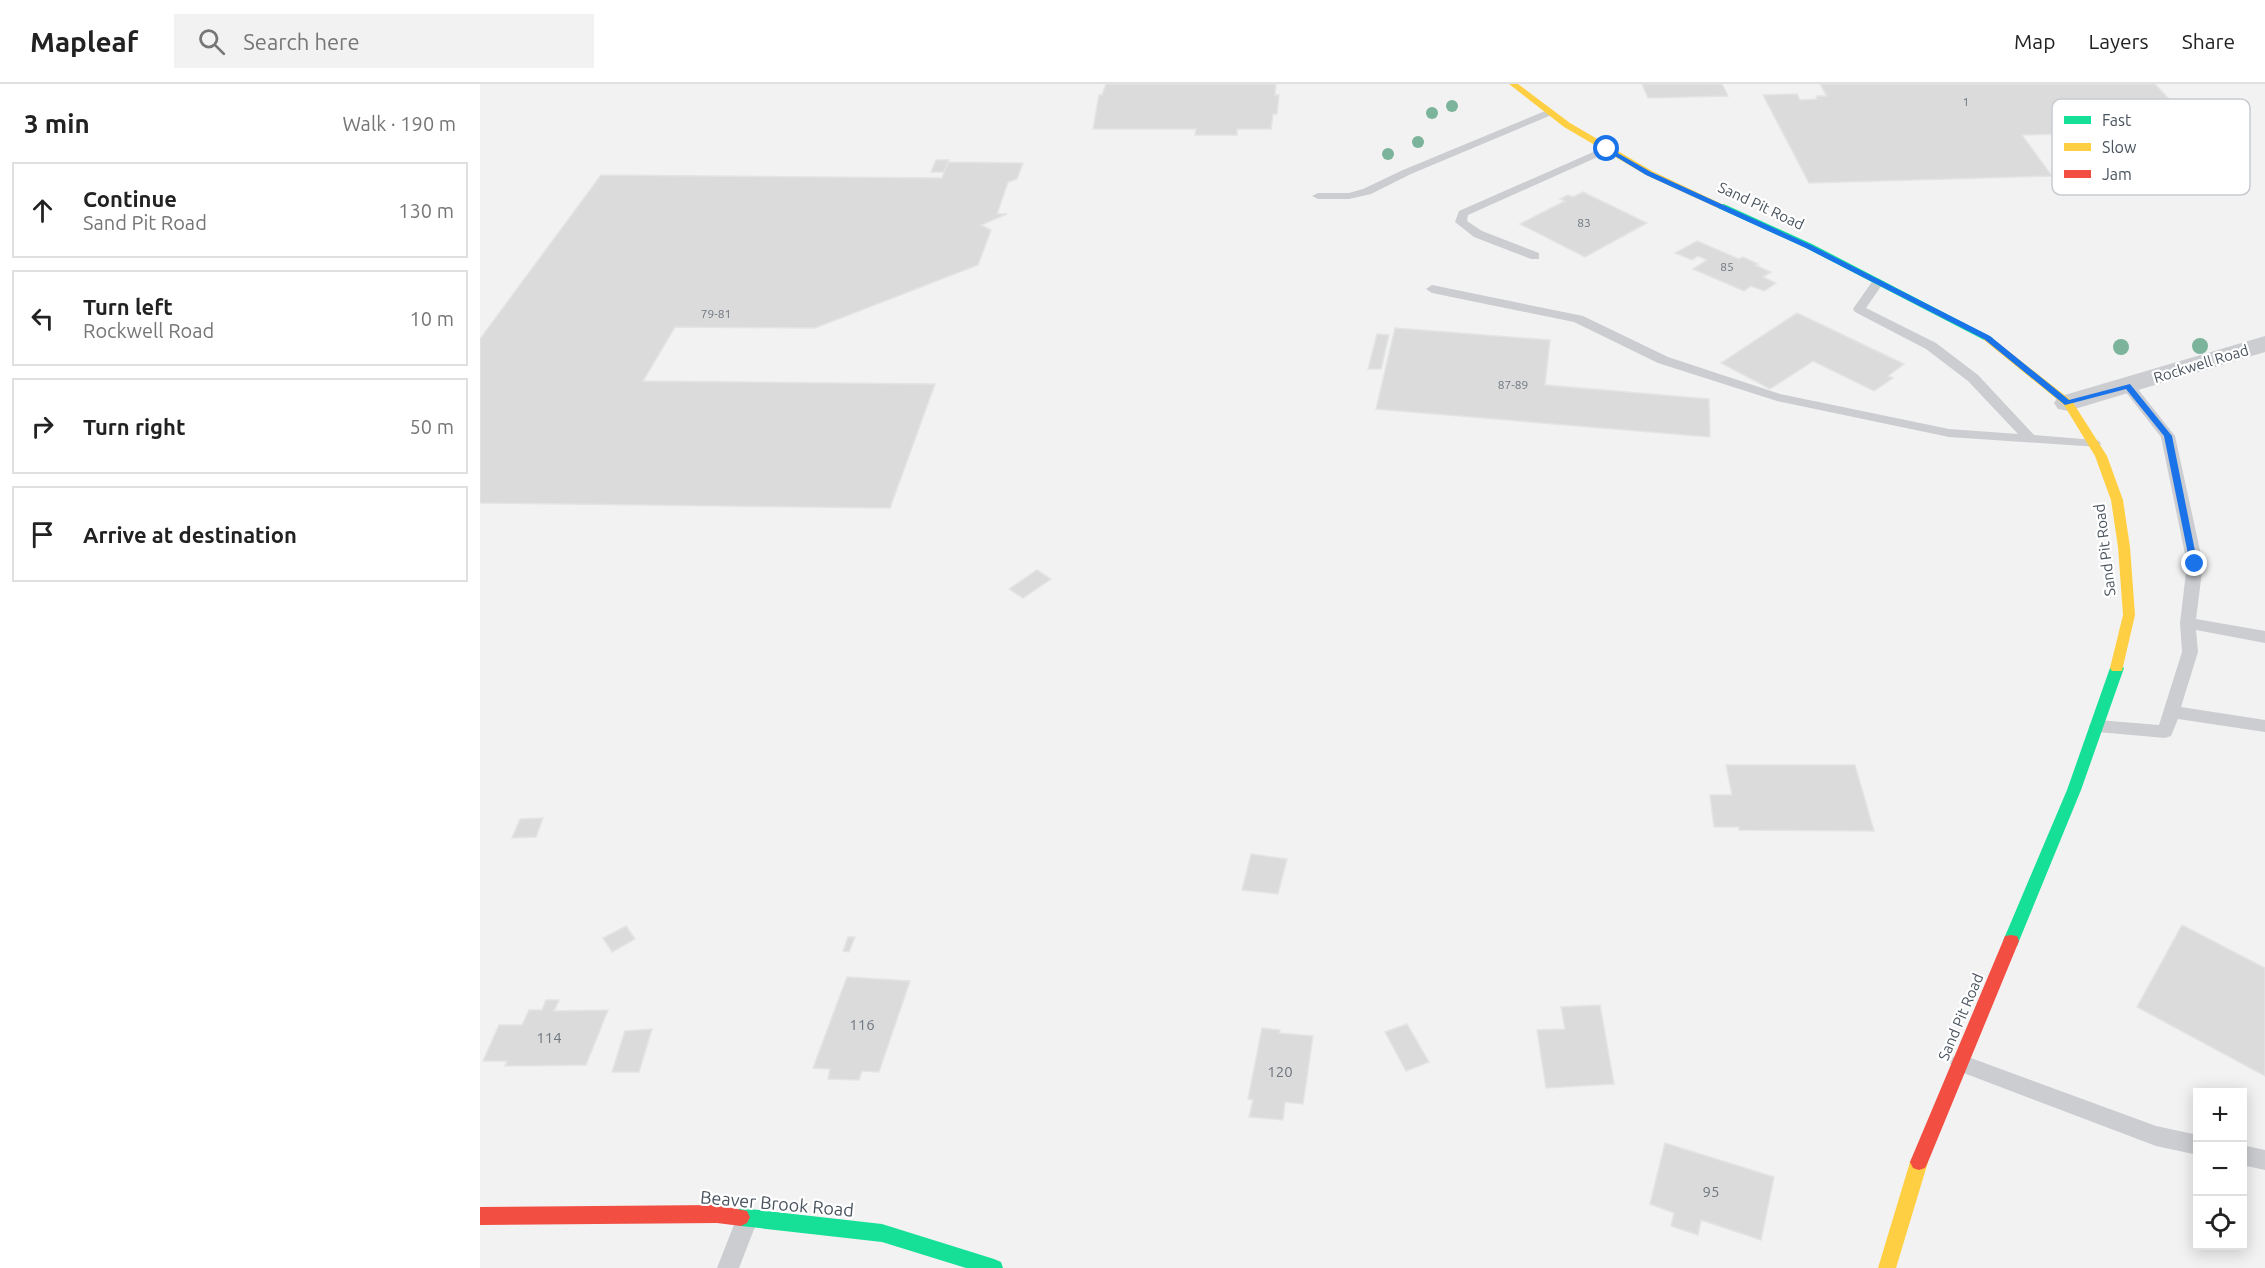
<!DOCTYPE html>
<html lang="en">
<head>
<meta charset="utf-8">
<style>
  :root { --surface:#fff; --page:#f2f2f2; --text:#222; --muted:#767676; --line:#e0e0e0 }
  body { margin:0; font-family:Ubuntu,sans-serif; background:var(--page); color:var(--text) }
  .controls { position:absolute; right:18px; bottom:18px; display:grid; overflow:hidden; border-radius:0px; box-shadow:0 3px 15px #0003 }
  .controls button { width:54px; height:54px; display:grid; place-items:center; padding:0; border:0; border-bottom:2px solid var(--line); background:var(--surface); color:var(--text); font:30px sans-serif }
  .stop { position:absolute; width:18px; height:18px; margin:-14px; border:4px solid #1a73e8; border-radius:50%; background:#fff }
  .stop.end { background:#1a73e8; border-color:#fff; box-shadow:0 2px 6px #0008 }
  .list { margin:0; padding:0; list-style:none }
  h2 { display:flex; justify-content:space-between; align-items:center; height:78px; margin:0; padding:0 24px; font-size:26px }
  h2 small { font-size:20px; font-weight:400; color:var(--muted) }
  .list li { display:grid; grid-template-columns:39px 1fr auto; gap:18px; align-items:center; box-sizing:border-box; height:96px; margin:0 12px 12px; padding:0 12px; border:2px solid var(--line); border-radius:0px }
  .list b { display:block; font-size:22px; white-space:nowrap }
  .list p { margin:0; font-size:20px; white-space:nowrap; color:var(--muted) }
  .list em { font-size:20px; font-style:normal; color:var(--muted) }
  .icon { flex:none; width:33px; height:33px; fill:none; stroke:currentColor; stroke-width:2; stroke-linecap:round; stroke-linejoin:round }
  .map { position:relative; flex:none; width:1785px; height:1184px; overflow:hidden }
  header { display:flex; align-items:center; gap:36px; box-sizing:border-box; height:84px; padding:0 30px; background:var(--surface); border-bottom:2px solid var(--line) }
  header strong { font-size:28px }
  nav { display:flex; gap:33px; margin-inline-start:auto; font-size:21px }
  .search { width:420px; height:54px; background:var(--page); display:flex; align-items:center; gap:15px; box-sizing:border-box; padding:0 21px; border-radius:0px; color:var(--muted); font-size:22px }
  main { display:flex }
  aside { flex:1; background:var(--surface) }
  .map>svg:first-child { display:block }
  .building { fill:#dbdbdc; stroke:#e3e4e5; stroke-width:1.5 }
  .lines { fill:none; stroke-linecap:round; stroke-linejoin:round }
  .lane { fill:#cbcdd0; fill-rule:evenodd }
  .street { fill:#cbcdd0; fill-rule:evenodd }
  .fast { fill:#16e098; fill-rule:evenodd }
  .slow { fill:#ffcf43; fill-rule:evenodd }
  .jam { fill:#f24e42; fill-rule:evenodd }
  .tree { fill:#7bb39b }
  .route { fill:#1a73e8 }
  .labels { text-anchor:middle; stroke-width:4.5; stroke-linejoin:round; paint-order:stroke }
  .number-label { font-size:12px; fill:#6e767e }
  .street-label { font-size:15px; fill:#49535e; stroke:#fff }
  .near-number-label { font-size:15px; fill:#6e767e }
  .near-street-label { font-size:18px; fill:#49535e; stroke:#fff }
  .key { fill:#fff; stroke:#c8cbcf; stroke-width:1.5 }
  .key-label { font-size:16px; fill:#49535e }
</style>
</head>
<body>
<header>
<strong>Mapleaf</strong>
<div class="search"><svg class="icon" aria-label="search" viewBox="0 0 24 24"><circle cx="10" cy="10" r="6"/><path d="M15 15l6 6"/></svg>Search here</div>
<nav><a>Map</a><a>Layers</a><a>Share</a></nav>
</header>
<main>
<aside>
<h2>3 min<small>Walk · 190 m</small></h2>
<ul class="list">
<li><svg class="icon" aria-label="ahead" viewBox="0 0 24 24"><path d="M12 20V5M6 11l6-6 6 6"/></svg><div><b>Continue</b><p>Sand Pit Road</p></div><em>130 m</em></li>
<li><svg class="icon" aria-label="left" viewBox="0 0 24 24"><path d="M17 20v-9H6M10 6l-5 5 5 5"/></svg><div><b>Turn left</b><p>Rockwell Road</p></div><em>10 m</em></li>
<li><svg class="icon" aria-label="right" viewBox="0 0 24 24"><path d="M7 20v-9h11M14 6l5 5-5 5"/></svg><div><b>Turn right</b></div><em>50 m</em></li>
<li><svg class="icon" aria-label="arrive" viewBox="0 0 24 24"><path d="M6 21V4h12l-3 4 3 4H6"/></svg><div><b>Arrive at destination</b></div></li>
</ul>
</aside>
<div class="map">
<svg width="1785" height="1184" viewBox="0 0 1785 1184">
  <rect width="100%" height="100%" fill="#f2f2f2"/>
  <path class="building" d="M626 0H796L795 11H799L797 30H793L791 45H757V51H715L716 45H613L619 11H622Z
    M1162 0H1242L1248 12 1168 14Z
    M1340 0H1675L1718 46 1542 51 1572 92 1329 99 1283 11 1317 10 1320 16 1337 15 1336 12H1347Z
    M456 76H469L464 88H451Z
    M468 78 543 79 537 95 528 98 517 130H527L501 141 511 146 498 181 335 244 195 243 163 297 455 300 410 424 0 419V255L121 91 462 94Z
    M1103 108 1167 139 1105 173 1040 140 1085 117 1080 115 1088 111 1093 113Z
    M1217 157 1259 175 1263 173 1278 180 1275 181 1291 188 1283 193 1296 199 1284 207 1271 202 1264 207 1213 185 1227 176 1218 172 1212 176 1195 169Z
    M1317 229 1424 280 1408 292 1413 294 1394 307 1333 277 1290 305 1241 279Z
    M915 244 1070 256 1065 301 1229 315 1230 353 896 325Z
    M897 250 909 251 901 285H888Z
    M557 486 571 495 543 514 529 505Z
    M1246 681H1375L1394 747 1259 746V743H1234L1230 711H1252Z
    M63 734 56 753 32 754 40 735Z
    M771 770 807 775 798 810 762 806Z
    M1702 841 1785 884V992L1657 923Z
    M146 842 155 855 132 868 123 854Z
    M368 853H375L369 868 363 867Z
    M367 893 430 897 399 988 382 987 379 996 348 995 350 985 333 984Z
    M66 916H79L74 927 128 926 106 981 25 982 27 977H3L19 941H42L49 926H62Z
    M1120 921 1134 1000 1066 1004 1057 946 1085 945 1081 923Z
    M927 940 949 978 926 987 905 948Z
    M782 944 800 946 799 949 833 952 823 1020 805 1018 803 1036 769 1033 773 1016 768 1015Z
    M172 945 159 988H132L145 947Z
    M1185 1059 1294 1093 1281 1156 1221 1136 1218 1151 1191 1142 1194 1129 1170 1120Z"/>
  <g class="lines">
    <path class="lane" d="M1070 25 1075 28 1074 30 931 90 891 110 869 115H838L832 112 838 109H869L883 105 923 86Z
      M1127 62 1133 65 1131 67 988 131 987 137 1002 147 1059 169V175H1051L994 153 975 138 979 127Z
      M1398 194 1404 198 1386 224 1456 259 1498 291 1554 351 1614 356 1619 357 1621 360 1619 363 1469 353 1297 317 1178 279 1094 238 952 209 946 205 952 201 1103 232 1188 273 1300 310 1469 345 1538 350 1488 297 1446 265 1375 228 1373 225 1375 222 1394 195Z
      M1648 298 1653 299 1695 352 1723 480 1716 535 1785 547V559L1716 546 1718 568 1701 623 1785 636V648L1698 635 1691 652 1685 654 1618 648 1612 646 1609 642 1612 638 1618 636 1679 641 1702 568 1700 539 1707 480 1681 353 1641 302Z
      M1480 970 1676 1042 1718 1051V1071L1676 1062 1473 985 1470 979 1473 973Z
      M1762 1061 1785 1066V1086L1762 1081Z
      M267 1125 275 1128 278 1135 259 1184H237L259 1128Z"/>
    <path class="street" d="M1785 252V268L1588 327 1578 325 1574 319 1578 313Z"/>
    <path class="fast" d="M1238 120H1244L1332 160 1513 254 1508 257 1504 256 1326 164 1238 124Z
      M1637 579 1644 584 1601 706 1539 857 1537 862 1531 863 1525 862 1523 857 1587 706 1630 584Z
      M261 1124 402 1140 514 1175 521 1178 523 1184H486L402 1158 261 1142 255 1139 252 1133 255 1127Z"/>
    <path class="slow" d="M1029 0H1038L1090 39 1172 87 1246 122 1238 124 1166 91 1084 43Z
      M1508 251 1592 317 1627 372 1643 416 1650 463 1655 531 1642 587H1632L1630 584 1643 531 1638 463 1631 416 1615 372 1584 321 1504 256 1503 254Z
      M1439 1070 1445 1072 1448 1078 1416 1184H1398L1430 1078 1433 1072Z"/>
    <path class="jam" d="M1531 851 1537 852 1539 857 1448 1078 1445 1084 1439 1086 1433 1084 1430 1078 1523 857 1525 852Z
      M237 1121 267 1127 270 1133 267 1139 261 1142 237 1139 0 1141V1123Z"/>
  </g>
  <g class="tree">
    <circle cx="972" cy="22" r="6"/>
    <circle cx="952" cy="29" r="6"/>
    <circle cx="938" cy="58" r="6"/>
    <circle cx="908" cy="70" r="6"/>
    <circle cx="1720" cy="262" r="8"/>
    <circle cx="1641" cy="263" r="8"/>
  </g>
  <path class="route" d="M1127 63 1171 88 1331 161 1510 252 1589 316 1650 300 1692 352 1718 482 1710 480 1684 352 1646 305 1585 321 1504 255 1326 164 1166 91 1125 66Z"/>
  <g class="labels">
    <g class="number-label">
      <text x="1486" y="22">1</text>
      <text x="1104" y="143">83</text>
      <text x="1247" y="187">85</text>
      <text x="236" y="234">79-81</text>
      <text x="1033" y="305">87-89</text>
    </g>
    <g class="street-label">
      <text transform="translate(1281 122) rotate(25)" y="5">Sand Pit Road</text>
      <text transform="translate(1721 280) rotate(-17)" y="5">Rockwell Road</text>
      <text transform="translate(1625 466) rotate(-97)" y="5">Sand Pit Road</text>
      <text transform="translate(1481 933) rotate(-67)" y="5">Sand Pit Road</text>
    </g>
    <g class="near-number-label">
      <text x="382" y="946">116</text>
      <text x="69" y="959">114</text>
      <text x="800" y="993">120</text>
      <text x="1231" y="1113">95</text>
    </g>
    <g class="near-street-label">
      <text transform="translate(297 1120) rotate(5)" y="6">Beaver Brook Road</text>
    </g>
  </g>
  <rect x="1572" y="15" width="198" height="96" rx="9" class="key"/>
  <rect x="1584" y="32" width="27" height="8" fill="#16e098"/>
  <rect x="1584" y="59" width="27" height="8" fill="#ffcf43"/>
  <rect x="1584" y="86" width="27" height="8" fill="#f24e42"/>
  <g class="key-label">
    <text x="1622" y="42">Fast</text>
    <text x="1622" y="69">Slow</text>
    <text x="1622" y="96">Jam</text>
  </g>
</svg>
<div class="controls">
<button>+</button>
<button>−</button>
<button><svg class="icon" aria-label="locate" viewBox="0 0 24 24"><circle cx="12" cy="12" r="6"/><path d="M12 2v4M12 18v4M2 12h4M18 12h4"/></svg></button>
</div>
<div class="stop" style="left:1127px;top:65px"></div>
<div class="stop end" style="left:1715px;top:480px"></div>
</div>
</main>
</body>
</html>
